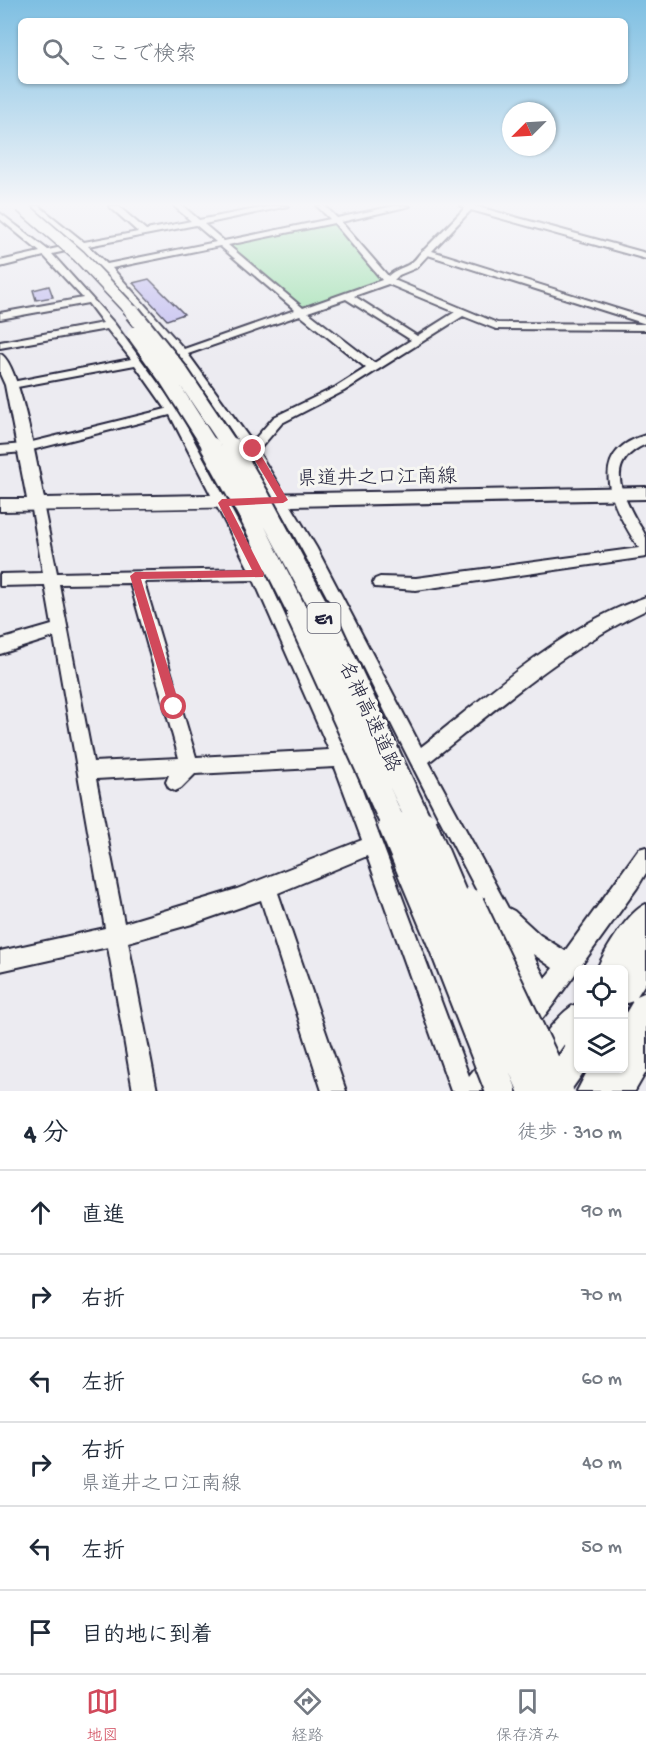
<!DOCTYPE html>
<html lang="ja">
<head>
<meta charset="utf-8">
<style>
  :root { --surface:#fff; --page:#f6f6f7; --text:#1f2937; --muted:#747a83; --line:#e0e1e3; --accent:#d1495b }
  body { margin:0; font-family:"Gochi Hand","Klee One",sans-serif; background:var(--page); color:var(--text) }
  .controls { position:absolute; right:18px; bottom:18px; display:grid; overflow:hidden; border-radius:9px; box-shadow:0 2px 4px #0004 }
  .controls button { width:54px; height:54px; display:grid; place-items:center; padding:0; border:0; border-bottom:2px solid var(--line); background:var(--surface); color:var(--text); font:30px sans-serif }
  .compass { position:absolute; left:502px; top:102px; width:54px; height:54px; border-radius:50%; background:var(--surface); box-shadow:0 2px 4px #0004; rotate:246deg }
  .stop { position:absolute; width:18px; height:18px; margin:-14px; border:4px solid #d1495b; border-radius:50%; background:#fff }
  .stop.end { background:#d1495b; border-color:#fff; box-shadow:0 2px 6px #0008 }
  .list { margin:0; padding:0; list-style:none }
  h2 { display:flex; justify-content:space-between; align-items:center; height:78px; margin:0; padding:0 24px; font-size:26px }
  h2 small { font-size:20px; font-weight:400; color:var(--muted) }
  .list li { display:grid; grid-template-columns:39px 1fr auto; gap:18px; align-items:center; box-sizing:border-box; height:84px; padding:0 24px; border-top:2px solid var(--line) }
  .list b { display:block; font-size:22px; white-space:nowrap }
  .list p { margin:0; font-size:20px; white-space:nowrap; color:var(--muted) }
  .list em { font-size:20px; font-style:normal; color:var(--muted) }
  .icon { flex:none; width:33px; height:33px; fill:none; stroke:currentColor; stroke-width:2; stroke-linecap:round; stroke-linejoin:round }
  .map { position:relative; flex:none; width:646px; height:1091px; overflow:hidden }
  .search { position:absolute; background:var(--surface); box-shadow:0 2px 4px #0004; left:18px; right:18px; top:18px; height:66px; display:flex; align-items:center; gap:15px; box-sizing:border-box; padding:0 21px; border-radius:9px; color:var(--muted); font-size:22px }
  .sheet { height:582px; background:var(--surface) }
  nav { display:flex; justify-content:space-around; align-items:center; box-sizing:border-box; height:84px; border-top:2px solid var(--line); background:var(--surface); font-size:16px; color:var(--muted) }
  nav a { display:grid; justify-items:center; gap:3px }
  nav .on { color:var(--accent) }
  .map>svg:first-child { display:block }
  .green { fill:#9ce0ac; stroke:#5f8174; stroke-width:1.5 }
  .lines { fill:none; stroke-linecap:round; stroke-linejoin:round }
  .stream { stroke:#5a8a99; stroke-width:2 }
  .building { fill:#c2bdef; stroke:#22223b; stroke-width:1.5 }
  .minor-casing { stroke:#22223b; stroke-width:4 }
  .major-casing { stroke:#22223b; stroke-width:4 }
  .highway-casing { stroke:#22223b; stroke-width:4 }
  .minor { fill:#f6f6f2; fill-rule:evenodd }
  .major { fill:#f6f6f2; fill-rule:evenodd }
  .highway { fill:#f6f6f2; fill-rule:evenodd }
  .highway-bridge-far4-casing { stroke:#22223b; stroke-width:15; stroke-linecap:butt }
  .highway-bridge-far3-casing { stroke:#22223b; stroke-width:19; stroke-linecap:butt }
  .highway-bridge-far2-casing { stroke:#22223b; stroke-width:23; stroke-linecap:butt }
  .highway-bridge-far1-casing { stroke:#22223b; stroke-width:28; stroke-linecap:butt }
  .highway-bridge-casing { stroke:#22223b; stroke-width:34; stroke-linecap:butt }
  .highway-bridge-far4 { stroke:#f6f6f2; stroke-width:12 }
  .highway-bridge-far3 { stroke:#f6f6f2; stroke-width:15 }
  .highway-bridge-far2 { stroke:#f6f6f2; stroke-width:19 }
  .highway-bridge-far1 { stroke:#f6f6f2; stroke-width:24 }
  .highway-bridge { stroke:#f6f6f2; stroke-width:30 }
  .route { fill:#d1495b }
  .labels { text-anchor:middle; stroke-width:6; stroke-linejoin:round; paint-order:stroke }
  .shield { fill:#f6f6f2; stroke:#626272; stroke-width:1.5 }
  .shield-label { font-size:18px; font-weight:bold; fill:#22223b }
  .street-label { font-size:20px; fill:#22223b; stroke:#f6f6f2 }
</style>
</head>
<body>
<div class="map">
<svg width="646" height="1091" viewBox="0 0 646 1091">
  <rect width="100%" height="100%" fill="#ecebf1"/>
  <filter id="ink" filterUnits="userSpaceOnUse"><feTurbulence type="fractalNoise" baseFrequency=".0167" numOctaves="2"/><feDisplacementMap in="SourceGraphic" scale="12" xChannelSelector="R" yChannelSelector="G"/><feConvolveMatrix kernelMatrix="1 2 1 2 8 2 1 2 1" color-interpolation-filters="sRGB"/></filter>
  <g filter="url(#ink)">
    <path class="green" d="M336 221 388 281 301 311 221 243Z"/>
    <g class="lines">
      <path class="stream" d="M95 240 138 232"/>
    </g>
    <path class="building" d="M149 279 184 314 167 320 133 283Z
      M49 286 53 297 36 300 33 290Z"/>
    <g class="lines">
      <defs>
        <path id="minor" d="M30 206H39L84 242 138 232 109 206H118L146 230 191 221 174 206H183L199 220 271 206H288L204 224 224 241 330 219 317 206H325L337 218 394 206H410L341 222 388 276C395 269 404 268 411 263 418 258 419 252 425 249L465 208 461 206H475L646 253V259L471 210 432 251 646 318V324L428 255 416 268 399 275 394 280 497 323 646 324V330L496 329 463 316 344 391 282 423 258 451 316 547 421 747C489 694 563 625 646 597V610C565 648 499 707 429 762L508 908 514 911 540 935 565 951 639 849 646 847V873L637 888 552 1006 534 1029 526 1032 518 1029 515 1021 531 996C492 918 450 841 411 763 318 580 234 390 80 248L52 254 114 323 177 409 266 574 350 758 469 1076 484 1057 492 1054 500 1057 503 1065 500 1073 486 1091H451L367 856 278 893 346 1091H322L261 900 192 924 128 942 157 1091H133L108 947 0 971V951L105 928 54 637 0 654V640L52 625 45 585 0 586V574L43 573 31 504 32 501 37 499 43 504 57 573 249 569 170 415 24 452 0 454V446L24 444 166 409 135 365 12 388 7 385 12 382 131 359 107 329 0 348V342L103 323 88 303 0 319V313L83 298 44 256 0 267V261L40 252 0 219V213L48 250 76 244ZM334 223 382 280 303 308 228 245ZM196 225 216 242 107 264 88 246ZM220 246 295 310 184 349 112 268ZM388 284 455 312 417 336 354 296ZM346 299 411 340 374 363 308 312ZM300 315 366 368 336 387 274 417 252 442 188 354ZM254 580 329 750 196 757 144 582ZM130 583 179 758 93 762 59 584ZM335 767 362 840 237 889 124 923 96 779 169 775 166 782 169 788 175 791 181 788 195 774ZM533 954 553 968 545 978 534 957Z
          M646 435V444C608 461 618 487 635 518 638 524 645 532 646 538 646 544 646 551 646 557L416 590 375 587 373 583 375 579 380 577 416 578 639 548C614 510 582 453 646 435Z"/>
        <path id="major" d="M0 354C19 359 39 476 44 498L646 487V499C431 502 215 509 0 511V499H27L5 385 0 374Z"/>
        <path id="highway" d="M646 904V982L637 996 646 992V1072L635 1091H577L589 1068H624V1016L633 1001 624 1004V969H597C605 950 628 912 646 904Z
          M578 1003V1045L551 1084 539 1088 527 1084 523 1072C531 1052 558 1011 578 1003Z"/>
      </defs>
      <use href="#minor" class="minor-casing"/>
      <use href="#major" class="major-casing"/>
      <use href="#highway" class="highway-casing"/>
      <use href="#minor" class="minor"/>
      <use href="#major" class="major"/>
      <use href="#highway" class="highway"/>
      <defs>
        <path id="highway-bridge-far4" d="M21 206 79 256 134 314"/>
        <path id="highway-bridge-far3" d="M133 313 179 370 232 449
          M135 334 166 377 212 449"/>
        <path id="highway-bridge-far2" d="M211 447 248 514 300 617
          M231 447 260 497 324 617"/>
        <path id="highway-bridge-far1" d="M299 616 395 828
          M323 616 422 828"/>
        <path id="highway-bridge" d="M394 826 444 945 501 1091
          M422 826 534 1091
          M469 904 558 1091
          M552 1091 578 1054"/>
      </defs>
      <use href="#highway-bridge-far4" class="highway-bridge-far4-casing"/>
      <use href="#highway-bridge-far3" class="highway-bridge-far3-casing"/>
      <use href="#highway-bridge-far2" class="highway-bridge-far2-casing"/>
      <use href="#highway-bridge-far1" class="highway-bridge-far1-casing"/>
      <use href="#highway-bridge" class="highway-bridge-casing"/>
      <use href="#highway-bridge-far4" class="highway-bridge-far4"/>
      <use href="#highway-bridge-far3" class="highway-bridge-far3"/>
      <use href="#highway-bridge-far2" class="highway-bridge-far2"/>
      <use href="#highway-bridge-far1" class="highway-bridge-far1"/>
      <use href="#highway-bridge" class="highway-bridge"/>
    </g>
  </g>
  <linearGradient id="sky" x2="0" y2="1"><stop stop-color="#7ebfe2"/><stop offset="0.57" stop-color="#f6f6f9"/><stop offset="1" stop-color="#f6f6f9" stop-opacity="0"/></linearGradient>
  <rect width="646" height="359" fill="url(#sky)"/>
  <path class="route" d="M253 446 256 447 288 500 283 503 229 506 264 574 263 577 141 579 180 707 174 713 169 707 130 576 135 572 252 570 218 503 222 499 277 497 248 449Z"/>
  <g class="labels">
    <rect class="shield" x="307.5" y="603" width="33" height="30" rx="4.5"/>
    <g class="shield-label">
      <text x="324" y="624">E1</text>
    </g>
    <g class="street-label">
      <text transform="translate(377 476) rotate(-1)" y="7">県道井之口江南線</text>
      <text transform="translate(371 716) rotate(65)" y="7">名神高速道路</text>
    </g>
  </g>
</svg>
<div class="controls">
<button><svg class="icon" aria-label="locate" viewBox="0 0 24 24"><circle cx="12" cy="12" r="6"/><path d="M12 2v4M12 18v4M2 12h4M18 12h4"/></svg></button>
<button><svg class="icon" aria-label="layers" viewBox="0 0 24 24"><path d="M12 4l9 5-9 5-9-5zM3 14l9 5 9-5"/></svg></button>
</div>
<svg class="compass" viewBox="-18 -18 36 36"><path d="M0-13l5 13h-10z" fill="#e53935"/><path d="M0 13l5-13h-10z" fill="#747a83"/></svg>
<div class="stop" style="left:174px;top:707px"></div>
<div class="stop end" style="left:253px;top:449px"></div>
<div class="search"><svg class="icon" aria-label="search" viewBox="0 0 24 24"><circle cx="10" cy="10" r="6"/><path d="M15 15l6 6"/></svg>ここで検索</div>
</div>
<section class="sheet">
<h2>4 分<small>徒歩 · 310 m</small></h2>
<ul class="list">
<li><svg class="icon" aria-label="ahead" viewBox="0 0 24 24"><path d="M12 20V5M6 11l6-6 6 6"/></svg><div><b>直進</b></div><em>90 m</em></li>
<li><svg class="icon" aria-label="right" viewBox="0 0 24 24"><path d="M7 20v-9h11M14 6l5 5-5 5"/></svg><div><b>右折</b></div><em>70 m</em></li>
<li><svg class="icon" aria-label="left" viewBox="0 0 24 24"><path d="M17 20v-9H6M10 6l-5 5 5 5"/></svg><div><b>左折</b></div><em>60 m</em></li>
<li><svg class="icon" aria-label="right" viewBox="0 0 24 24"><path d="M7 20v-9h11M14 6l5 5-5 5"/></svg><div><b>右折</b><p>県道井之口江南線</p></div><em>40 m</em></li>
<li><svg class="icon" aria-label="left" viewBox="0 0 24 24"><path d="M17 20v-9H6M10 6l-5 5 5 5"/></svg><div><b>左折</b></div><em>50 m</em></li>
<li><svg class="icon" aria-label="arrive" viewBox="0 0 24 24"><path d="M6 21V4h12l-3 4 3 4H6"/></svg><div><b>目的地に到着</b></div></li>
</ul>
</section>
<nav>
<a class="on"><svg class="icon" aria-label="map" viewBox="0 0 24 24"><path d="M3 6l6-2 6 2 6-2v14l-6 2-6-2-6 2zM9 4v14M15 6v14"/></svg>地図</a>
<a><svg class="icon" aria-label="directions" viewBox="0 0 24 24"><path d="M12 3l9 9-9 9-9-9zM9 14v-3h6M13 9l2 2-2 2"/></svg>経路</a>
<a><svg class="icon" aria-label="saved" viewBox="0 0 24 24"><path d="M7 4h10v16l-5-4-5 4z"/></svg>保存済み</a>
</nav>
</body>
</html>
